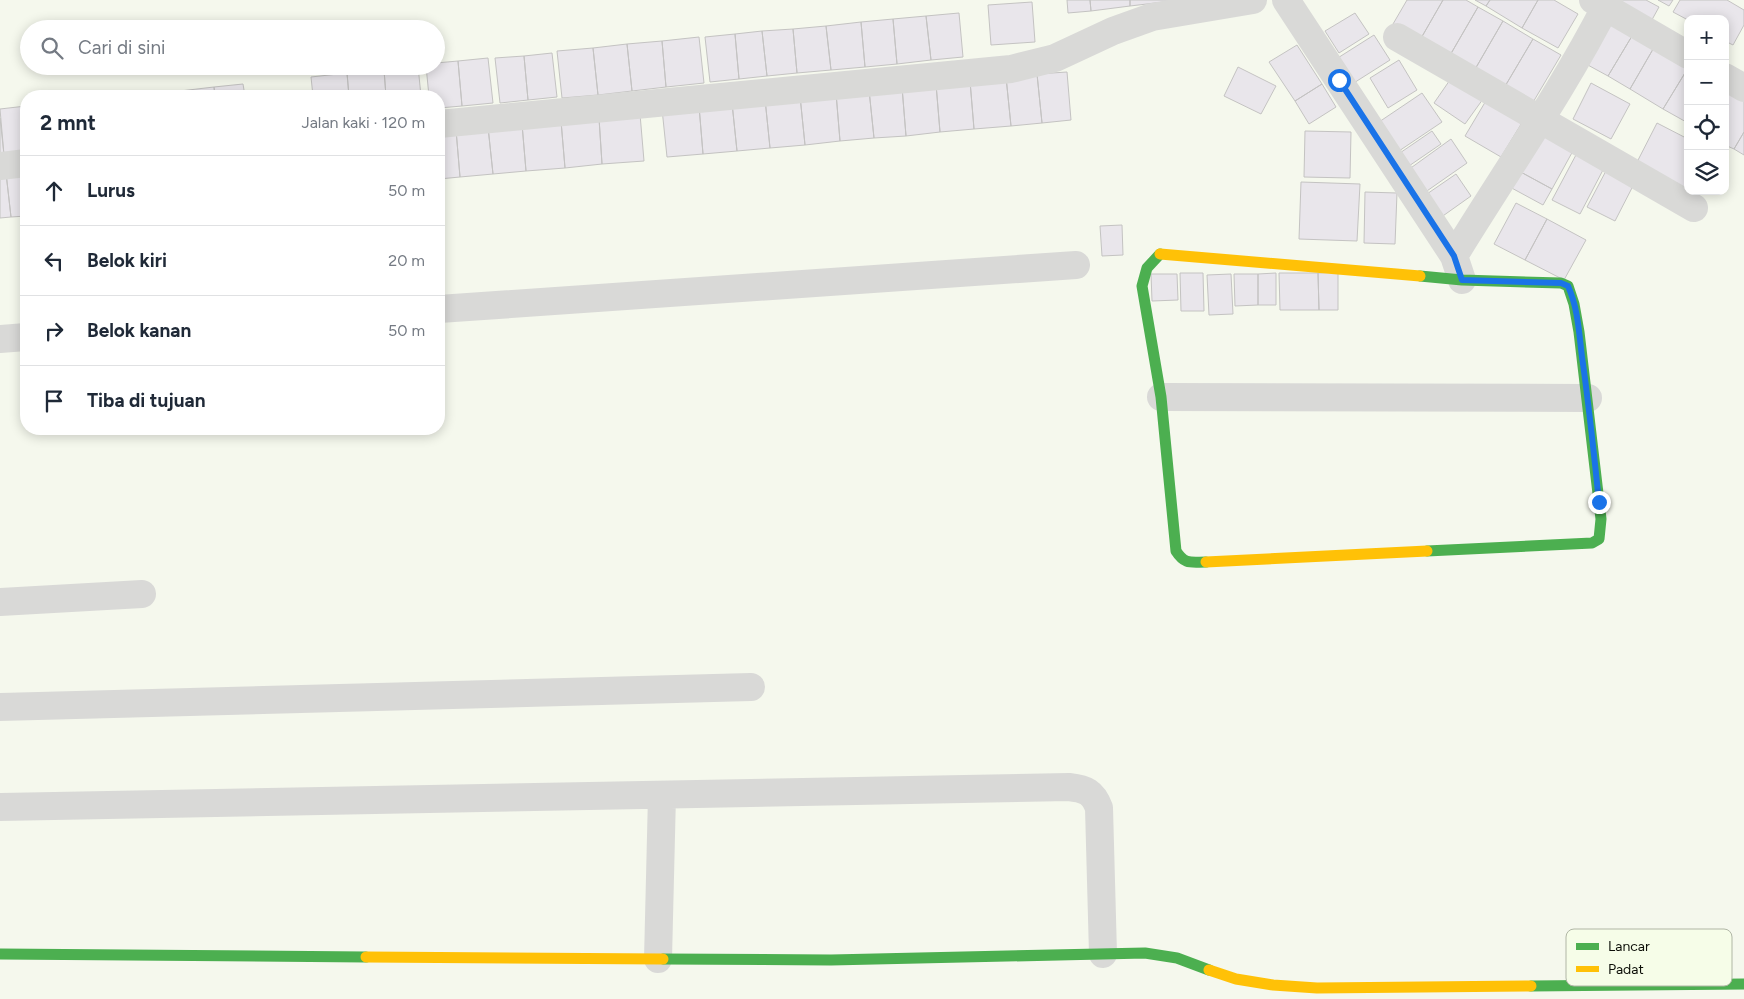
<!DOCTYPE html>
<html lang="id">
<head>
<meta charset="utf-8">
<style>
  :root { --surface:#fff; --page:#f6f6f7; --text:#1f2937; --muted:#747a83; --line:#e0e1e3 }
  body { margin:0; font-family:Figtree,sans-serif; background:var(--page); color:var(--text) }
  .controls { position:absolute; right:15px; top:15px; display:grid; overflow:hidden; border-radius:10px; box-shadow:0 2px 12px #0003 }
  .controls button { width:45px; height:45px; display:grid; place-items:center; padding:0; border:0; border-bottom:1px solid var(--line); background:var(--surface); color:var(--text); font:25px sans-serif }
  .stop { position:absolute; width:15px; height:15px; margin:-11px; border:4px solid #1a73e8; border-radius:50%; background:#fff }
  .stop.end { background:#1a73e8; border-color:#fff; box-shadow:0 1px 5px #0008 }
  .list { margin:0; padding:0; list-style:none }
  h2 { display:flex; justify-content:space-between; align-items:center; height:65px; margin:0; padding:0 20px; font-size:21px }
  h2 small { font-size:16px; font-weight:400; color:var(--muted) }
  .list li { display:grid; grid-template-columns:32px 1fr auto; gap:15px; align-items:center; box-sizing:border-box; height:70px; padding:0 20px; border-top:1px solid var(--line) }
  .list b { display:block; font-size:19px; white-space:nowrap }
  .list em { font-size:16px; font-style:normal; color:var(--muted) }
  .icon { flex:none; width:28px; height:28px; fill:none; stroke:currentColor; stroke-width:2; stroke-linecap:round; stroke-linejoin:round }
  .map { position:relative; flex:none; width:1744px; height:999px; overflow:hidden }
  .search { position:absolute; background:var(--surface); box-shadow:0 2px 12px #0003; left:20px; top:20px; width:425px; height:55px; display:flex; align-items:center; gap:12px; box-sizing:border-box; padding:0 18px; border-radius:28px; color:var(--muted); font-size:19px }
  .panel { position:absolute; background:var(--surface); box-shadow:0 2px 12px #0003; left:20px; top:90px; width:425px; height:345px; border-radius:20px }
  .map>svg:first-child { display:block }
  .building { fill:#e9e6eb; stroke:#c4c3c2 }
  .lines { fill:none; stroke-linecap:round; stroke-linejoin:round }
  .street { stroke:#d9d9d7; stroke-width:28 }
  .fast { stroke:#4caf50; stroke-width:11 }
  .slow { stroke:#ffc107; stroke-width:11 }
  .route { stroke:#1a73e8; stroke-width:6 }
  .key { fill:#f6fde8; stroke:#b0b6a5; stroke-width:1 }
  .key-label { font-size:14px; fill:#0d0f08 }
</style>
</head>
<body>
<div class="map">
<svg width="1744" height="999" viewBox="0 0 1744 999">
  <rect width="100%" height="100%" fill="#f5f8ed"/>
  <path class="building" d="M1067 0H1090L1091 11 1068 13Z
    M1090 0H1130V6L1091 11Z
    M1130 0H1171L1172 1 1130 6Z
    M1407 0H1443L1420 40 1393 24Z
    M1443 0H1466L1478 7 1449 57 1420 40Z
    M1475 0H1490L1486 6Z
    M1490 0H1538L1522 28 1486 6Z
    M1538 0H1554L1578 14 1558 48 1522 28Z
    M1622 0H1646L1659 7 1648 27 1616 9Z
    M1658 0H1673L1669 6Z
    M1680 0H1727L1744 10V25L1733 45 1725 41V19L1688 20 1673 12Z
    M1032 2 1035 42 991 45 988 5Z
    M1478 7 1503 21 1474 71 1449 57Z
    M959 13 963 57 931 60 926 16Z
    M1355 13 1369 34 1339 53 1325 31Z
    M926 16 931 60 897 64 893 19Z
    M1613 18 1635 31 1608 76 1586 64Z
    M893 19 897 64 865 67 861 22Z
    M1503 21 1533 39 1504 88 1474 71Z
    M861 22 865 67 831 70 826 26Z
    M826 26 831 70 797 73 793 29Z
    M793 29 797 73 767 76 762 31Z
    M762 31 767 76 739 79 735 34Z
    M1635 31 1656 44 1630 89 1608 76Z
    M735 34 739 79 710 82 705 37Z
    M1374 35 1390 60 1349 86 1333 61Z
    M699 37 704 83 666 87 662 41Z
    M1533 39 1561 55 1532 104 1504 88Z
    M662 41 666 87 632 91 627 44Z
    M627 44 632 91 598 95 593 48Z
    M1656 44 1688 68 1663 109 1630 89Z
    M1297 45 1322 84 1295 101 1269 62Z
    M593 48 598 95 562 98 557 51Z
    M552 53 557 97 528 100 524 56Z
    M524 56 528 100 500 103 495 58Z
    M488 58 493 103 462 106 458 61Z
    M1399 60 1417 90 1388 108 1370 78Z
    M458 61 462 106 439 108V96H429L426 66H436V63Z
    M418 66 421 96H386L384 70Z
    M1238 67 1276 86 1261 114 1224 96Z
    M1688 68V123L1663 109Z
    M384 70 386 96H349L347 73Z
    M1067 72 1071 120 1042 123 1037 74Z
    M347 73 349 96H313L311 77Z
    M1037 74 1042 123 1011 126 1006 77Z
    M1006 77 1011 126 974 129 970 81Z
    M1452 77 1483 99 1465 124 1434 103Z
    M970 81 974 129 940 132 936 84Z
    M1591 83 1630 104 1611 139 1573 119Z
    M243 84 245 96H215L214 87Z
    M936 84 940 132 906 136 902 87Z
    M1322 84 1336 107 1309 124 1295 101Z
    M1730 86 1744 95V132L1734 149 1725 145V94Z
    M214 87 215 96H180V91Z
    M902 87 906 136 874 138 869 90Z
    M869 90 874 138 840 141 836 93Z
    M180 91V96H140L139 95Z
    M836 93 840 141 805 145 800 96Z
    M1422 93 1442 122 1396 153 1376 124Z
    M800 96 805 145 770 148 765 99Z
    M765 99 770 148 737 151 732 103Z
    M1487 99 1523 121 1501 157 1465 136Z
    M732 103 737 151 703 154 699 106Z
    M26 106V153L4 155 0 109Z
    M699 106 703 154 667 157 662 109Z
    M640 114 644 161 602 164 599 118Z
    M0 118 4 155H0Z
    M599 118 602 164 565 168 561 121Z
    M561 121 565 168 526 171 522 124Z
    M1657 123 1688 139V191H1695L1693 195 1635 166Z
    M522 124 526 171 493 174 488 127Z
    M488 127 493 174 460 177 456 130Z
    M456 130 460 177 439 179V131Z
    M1539 130 1574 149 1552 189 1517 170Z
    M1305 131 1351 132 1350 178 1304 177Z
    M1432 131 1441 144 1406 168 1397 155Z
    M1744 132V155L1734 149Z
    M1451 139 1467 163 1424 193 1408 170Z
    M1577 153 1604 168 1580 214 1552 200Z
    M1608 167 1635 182 1615 221 1587 207Z
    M1517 170 1552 189 1543 205 1508 186Z
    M26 171V216L11 217 6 173Z
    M0 173H6L11 217 0 218Z
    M1456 174 1471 196 1440 218 1424 196Z
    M1301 182 1360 184 1357 241 1299 239Z
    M1365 192 1397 193 1395 244 1364 243Z
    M1516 203 1547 219 1525 260 1494 244Z
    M1547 219 1586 240 1564 280 1525 260Z
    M1122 225 1123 255 1102 256 1100 226Z
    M1338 272V310H1319L1318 273Z
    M1180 273H1203L1204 311H1181Z
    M1276 273V305H1258V274Z
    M1279 273H1318L1319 310H1280Z
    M1151 274H1177L1178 300 1152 301Z
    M1231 274 1233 314 1209 315 1207 275Z
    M1234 274H1258V305L1235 306Z"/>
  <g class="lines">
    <path class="street" d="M1286 0 1454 256 1462 280
      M1593 0 1688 55
      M1397 37 1694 208
      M1725 77 1744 88
      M439 124 1011 69 1055 58 1113 31 1152 17 1253 0
      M0 166 26 163
      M1454 256C1506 171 1564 89 1609 0
      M439 309 1076 265
      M0 339 26 337
      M1161 397 1588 398
      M0 602 142 594
      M0 707 751 687
      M0 807 1069 787C1086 789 1093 792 1099 808L1103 954
      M658 959 662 795"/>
    <path class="fast" d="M1160 254 1147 268 1142 286 1161 397 1176 551C1185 565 1191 562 1206 562
      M1420 276 1462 280 1561 283 1568 286 1574 304 1579 332 1601 519 1599 539 1592 543 1427 551
      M0 954 366 957
      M663 959 831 960 1145 953 1177 958 1209 970
      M1531 986 1744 984"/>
    <path class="slow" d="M1160 254 1420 276
      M1206 562 1427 551
      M366 957 663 959
      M1209 970 1236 979 1273 985 1317 988 1531 986"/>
  </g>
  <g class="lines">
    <path class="route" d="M1339 80 1454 256 1462 280 1561 283 1568 286C1578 308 1579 333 1582 357 1589 405 1594 454 1599 502"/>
  </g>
  <rect x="1566" y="929" width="166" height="57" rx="8" class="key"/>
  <rect x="1576" y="943" width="23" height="7" fill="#4caf50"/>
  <rect x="1576" y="966" width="23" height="6" fill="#ffc107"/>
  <g class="key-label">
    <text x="1608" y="951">Lancar</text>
    <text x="1608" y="974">Padat</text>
  </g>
</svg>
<div class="controls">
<button>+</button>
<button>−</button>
<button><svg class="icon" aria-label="locate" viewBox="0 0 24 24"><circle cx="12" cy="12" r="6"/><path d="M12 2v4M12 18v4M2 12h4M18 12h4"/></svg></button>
<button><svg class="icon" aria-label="layers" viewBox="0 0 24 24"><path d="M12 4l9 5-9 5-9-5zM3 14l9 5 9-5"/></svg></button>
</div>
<div class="stop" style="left:1339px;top:80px"></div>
<div class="stop end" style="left:1599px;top:502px"></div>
<div class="search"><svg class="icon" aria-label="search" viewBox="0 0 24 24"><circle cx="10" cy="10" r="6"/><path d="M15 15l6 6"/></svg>Cari di sini</div>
<section class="panel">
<h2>2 mnt<small>Jalan kaki · 120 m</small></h2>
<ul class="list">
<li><svg class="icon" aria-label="ahead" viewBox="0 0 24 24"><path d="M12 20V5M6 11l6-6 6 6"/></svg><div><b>Lurus</b></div><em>50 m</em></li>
<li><svg class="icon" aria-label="left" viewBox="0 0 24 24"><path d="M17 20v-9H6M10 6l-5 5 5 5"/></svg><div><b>Belok kiri</b></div><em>20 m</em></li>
<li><svg class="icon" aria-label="right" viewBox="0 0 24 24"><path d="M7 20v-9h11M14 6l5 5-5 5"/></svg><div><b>Belok kanan</b></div><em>50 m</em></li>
<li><svg class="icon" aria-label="arrive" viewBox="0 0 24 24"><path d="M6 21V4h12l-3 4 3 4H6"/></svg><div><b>Tiba di tujuan</b></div></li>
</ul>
</section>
</div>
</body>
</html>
